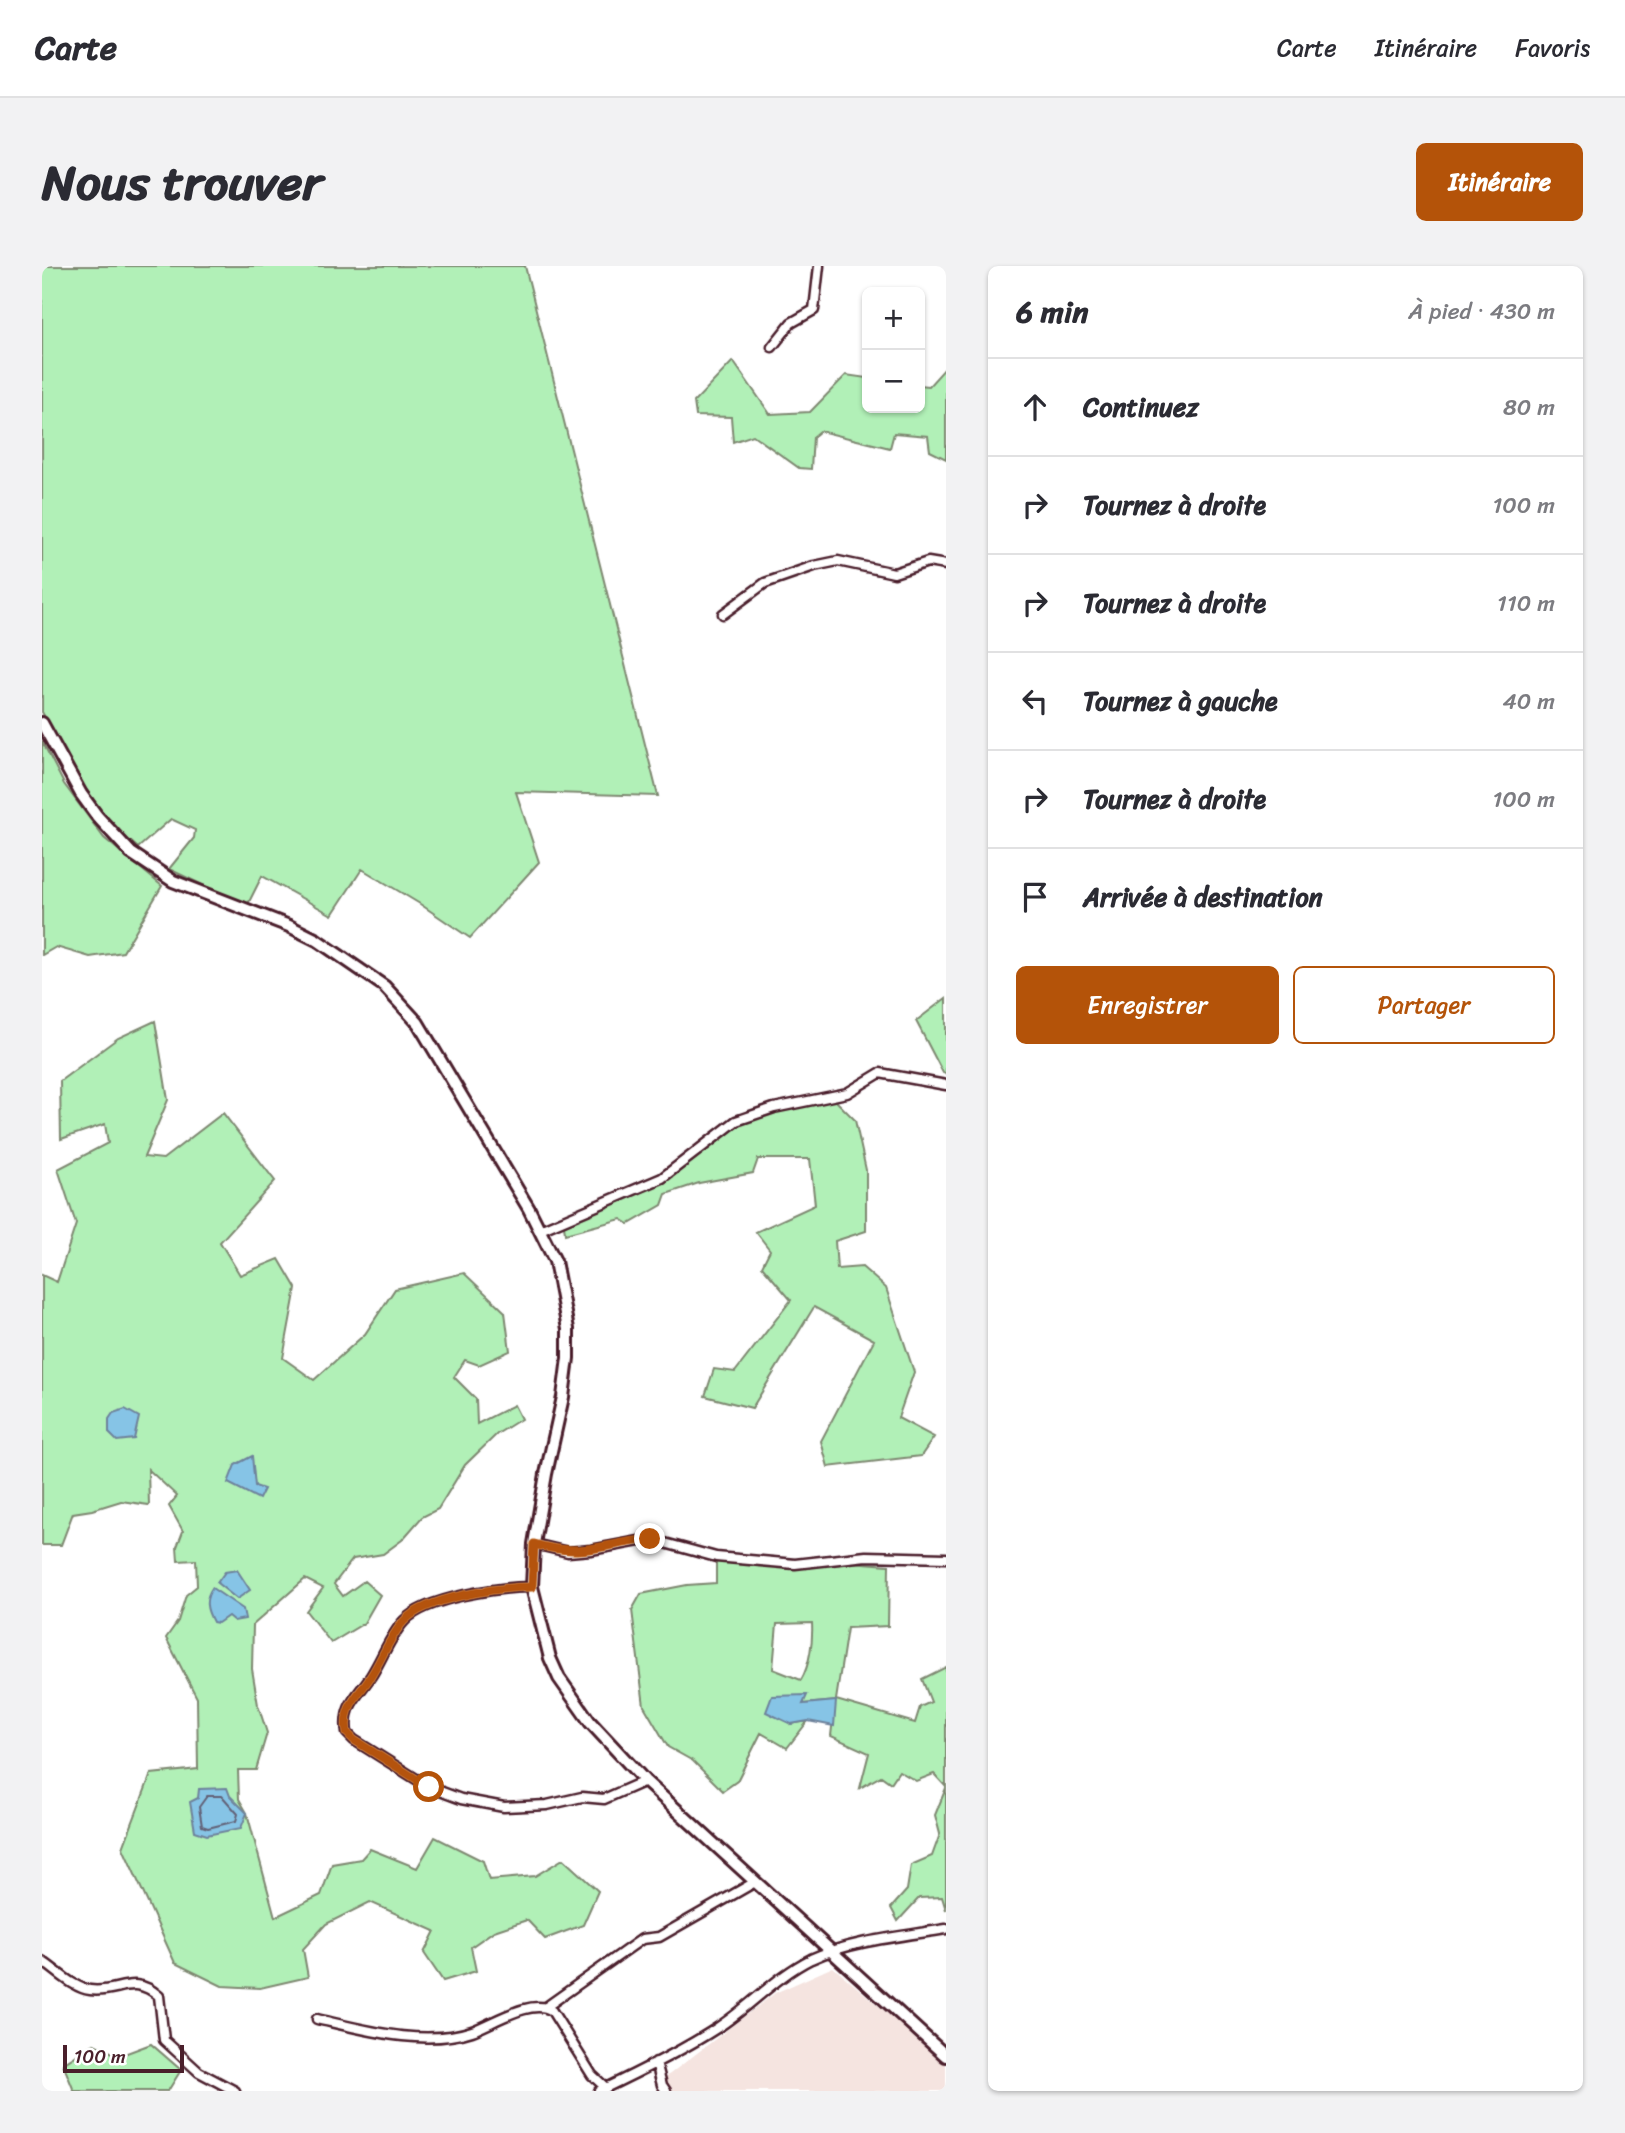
<!DOCTYPE html>
<html lang="fr">
<head>
<meta charset="utf-8">
<style>
  :root { --surface:#fff; --page:#f2f2f3; --text:#2b2b33; --muted:#7c7c81; --line:#e1e1e2; --accent:#b45309 }
  body { margin:0; font-family:Sriracha,sans-serif; background:var(--page); color:var(--text) }
  .controls { position:absolute; right:21px; top:21px; display:grid; overflow:hidden; border-radius:10px; box-shadow:0 2px 5px #0004 }
  .controls button { width:63px; height:63px; display:grid; place-items:center; padding:0; border:0; border-bottom:2px solid var(--line); background:var(--surface); color:var(--text); font:35px sans-serif }
  .scale { position:absolute; left:21px; bottom:18px; width:121px; box-sizing:border-box; padding-left:7px; border:4px solid #4a1f2b; border-top:0; font-size:19px; line-height:24px; white-space:nowrap; color:#4a1f2b; -webkit-text-stroke:5px #fff; paint-order:stroke }
  .stop { position:absolute; width:21px; height:21px; margin:-16px; border:5px solid #b45309; border-radius:50%; background:#fff }
  .stop.end { background:#b45309; border-color:#fff; box-shadow:0 2px 7px #0008 }
  .list { margin:0; padding:0; list-style:none }
  h2 { display:flex; justify-content:space-between; align-items:center; height:91px; margin:0; padding:0 28px; font-size:30px }
  h2 small { font-size:23px; font-weight:400; color:var(--muted) }
  .list li { display:grid; grid-template-columns:46px 1fr auto; gap:21px; align-items:center; box-sizing:border-box; height:98px; padding:0 28px; border-top:2px solid var(--line) }
  .list b { display:block; font-size:26px; white-space:nowrap }
  .list em { font-size:23px; font-style:normal; color:var(--muted) }
  .actions { display:flex; gap:14px; padding:21px 28px }
  .actions a { flex:1; padding:16px 0; border:2px solid var(--accent); border-radius:10px; text-align:center; font-size:24px; color:var(--accent) }
  .actions .main { background:var(--accent); color:#fff }
  .icon { flex:none; width:38px; height:38px; fill:none; stroke:currentColor; stroke-width:2; stroke-linecap:round; stroke-linejoin:round }
  .map { position:relative; flex:none; width:904px; height:1825px; overflow:hidden; border-radius:10px }
  header { display:flex; align-items:center; gap:42px; box-sizing:border-box; height:98px; padding:0 35px; background:var(--surface); border-bottom:2px solid var(--line) }
  header strong { font-size:33px }
  nav { display:flex; gap:38px; margin-inline-start:auto; font-size:24px }
  .intro { display:flex; align-items:center; justify-content:space-between; box-sizing:border-box; height:168px; padding:0 42px }
  h1 { margin:0; font-size:49px }
  .button { padding:18px 32px; border-radius:10px; background:var(--accent); color:#fff; font-size:24px; font-weight:700 }
  main { display:flex; gap:42px; padding:0 42px }
  aside { flex:1; background:var(--surface); border-radius:10px; box-shadow:0 2px 5px #0004 }
  .map>svg:first-child { display:block }
  .built { fill:#f5e4e0 }
  .green { fill:#b1f0b7; stroke:#7e8871; stroke-width:2; fill-rule:evenodd }
  .water { fill:#86c4e6; stroke:#6e829b; stroke-width:2 }
  .lines { fill:none; stroke-linecap:round; stroke-linejoin:round }
  .shore { stroke:#626176; stroke-width:2 }
  .street-casing { stroke:#4a1f2b; stroke-width:13 }
  .secondary-casing { stroke:#4a1f2b; stroke-width:16 }
  .street { stroke:#fff; stroke-width:8 }
  .secondary { stroke:#fff; stroke-width:10 }
  .route { stroke:#b45309; stroke-width:9 }
</style>
</head>
<body>
<header>
<strong>Carte</strong>
<nav><a>Carte</a><a>Itinéraire</a><a>Favoris</a></nav>
</header>
<div class="intro"><h1>Nous trouver</h1><a class="button">Itinéraire</a></div>
<main>
<div class="map">
<svg width="904" height="1825" viewBox="0 0 904 1825">
  <rect width="100%" height="100%" fill="#fff"/>
  <filter id="ink" filterUnits="userSpaceOnUse"><feTurbulence type="fractalNoise" baseFrequency=".0143" numOctaves="2"/><feDisplacementMap in="SourceGraphic" scale="14" xChannelSelector="R" yChannelSelector="G"/><feConvolveMatrix kernelMatrix="1 2 1 2 8 2 1 2 1" color-interpolation-filters="sRGB"/></filter>
  <g filter="url(#ink)">
    <path class="built" d="M791 1701 904 1797V1825H630L627 1821 624 1811 733 1727Z"/>
    <path class="green" d="M0 0H483L616 530 474 526 497 596 428 672 378 638 320 603 290 649 220 610 205 640 127 603 152 572 153 564 129 553 96 582 69 558 39 516 0 446Z
      M691 95 728 148 768 146 804 109 825 112V142H878V119L887 120 904 101V193L888 185 886 170 852 167 848 182 778 165 771 171 769 203 757 202 711 169 691 176 689 151 654 150 652 136Z
      M0 475 22 518 62 572 120 620 81 686 48 691 14 681 0 689Z
      M904 732V808L901 807 874 755Z
      M113 755 126 834 102 891 121 893 181 847 233 915 178 976 198 1009 237 993 254 1022 241 1092 272 1114 323 1068 353 1023 422 1007 463 1046 468 1085 437 1099 423 1094 412 1111 434 1133 435 1158 472 1139 479 1153 455 1168 423 1199 396 1243 380 1251 360 1274 341 1288 311 1293 292 1318 301 1330 322 1315 338 1329 322 1357 289 1377 264 1345 281 1322 263 1313 211 1359 210 1403 216 1439 225 1467 214 1504H196L197 1533 205 1547 233 1651 279 1629 290 1598 319 1593 328 1583 375 1602 393 1571 441 1595 447 1614 493 1610 521 1593 556 1625 541 1659 503 1673 485 1654 452 1665 429 1681 434 1705 401 1715 382 1687 393 1665 328 1636 284 1658 261 1683 266 1711 218 1722 180 1720 133 1697 81 1582 109 1508 156 1503 155 1432 124 1372 136 1355 144 1329 155 1320 154 1294 136 1295 135 1281 141 1265 127 1240 135 1230 106 1203 107 1239 79 1235 50 1244 31 1247 19 1279H0V1009L15 1016 34 958 16 903 66 877 63 858 19 873 18 815 76 772Z
      M793 834 813 854 824 904V965L793 975 795 1003 820 1001 844 1022 872 1106 856 1152 892 1171 879 1190 786 1201 779 1175 832 1074 772 1041 710 1142 663 1130 672 1103 693 1106 749 1034 720 1000 728 984 714 966 773 939 768 893H716L711 907 657 917 624 928 620 939 587 958 579 953 523 968 522 959 622 915 696 859 736 845Z
      M674 1295 740 1301 808 1296 847 1299 846 1360 805 1362 794 1434 873 1457 878 1441 889 1436 880 1413 904 1401V1521L892 1508 874 1515 857 1505 849 1517 839 1510 818 1522 827 1487 789 1470 793 1435 761 1438 764 1429 749 1458 766 1455 745 1482 719 1467 695 1515 681 1525 651 1495 626 1481 602 1440 590 1344 599 1328 645 1319 674 1317ZM770 1357C771 1374 768 1399 759 1414L731 1403 735 1358Z
      M904 1522V1644L900 1631 877 1632 856 1655 849 1642 865 1624 869 1599 890 1590 898 1568 893 1549Z
      M52 1778 77 1790 109 1778 139 1804 126 1825H32L21 1798Z"/>
    <path class="water" d="M83 1143 97 1151 92 1173 75 1175 67 1167V1153L71 1147Z
      M210 1190 213 1220 222 1223 217 1233 186 1217 193 1199Z
      M195 1304 208 1324 195 1333 175 1317 183 1306Z
      M170 1322 201 1343 203 1353 192 1355 186 1350 176 1357 171 1356C164 1343 162 1334 170 1322Z
      M765 1429 761 1438 794 1435 792 1460 766 1455 749 1458 724 1446 730 1430Z
      M185 1522 188 1530 205 1547 199 1562 165 1569 153 1565 148 1536 156 1532 157 1523Z"/>
    <g class="lines">
      <path class="shore" d="M165 1530H180L196 1548 194 1555 166 1562 160 1560 157 1541Z"/>
      <defs>
        <path id="street" d="M730 81 749 57 772 44 777 0
          M681 348 723 317 772 300 796 295 852 307 886 296 904 299
          M498 964 620 912 694 855 732 842 805 827 838 807 904 819
          M492 1278 526 1286 549 1284 608 1273 674 1291 753 1298 824 1290 904 1292
          M490 1321C458 1321 384 1331 362 1355 348 1370 340 1393 329 1410 315 1431 301 1439 305 1467L312 1474 387 1521 419 1533 462 1541 505 1539 540 1531 562 1533 603 1515
          M0 1695C14 1704 31 1722 48 1724 76 1728 91 1707 117 1730L122 1774 157 1806 193 1825
          M504 1741 600 1673 617 1671 713 1616
          M275 1753C323 1764 382 1781 430 1765 450 1758 491 1731 510 1745L550 1809 564 1822
          M614 1796 620 1819 624 1825
          M557 1825C597 1806 638 1786 675 1762 708 1741 733 1711 769 1693 808 1675 862 1670 904 1663"/>
        <path id="secondary" d="M0 457 39 528 55 550 89 587 131 615 247 660 275 674 342 720 376 757 487 943 513 995 526 1063V1092L521 1131 504 1208 492 1278 490 1321 508 1392 517 1412 548 1456 603 1515 904 1790"/>
      </defs>
      <use href="#street" class="street-casing"/>
      <use href="#secondary" class="secondary-casing"/>
      <use href="#street" class="street"/>
      <use href="#secondary" class="secondary"/>
    </g>
  </g>
  <g class="lines" filter="url(#ink)">
    <path class="route" d="M387 1521 312 1474 305 1467C301 1439 315 1432 329 1410 340 1393 348 1370 362 1355 384 1331 458 1321 490 1321L492 1278C540 1292 562 1278 608 1273"/>
  </g>
</svg>
<div class="controls">
<button>+</button>
<button>−</button>
</div>
<div class="scale">100 m</div>
<div class="stop" style="left:387px;top:1521px"></div>
<div class="stop end" style="left:608px;top:1273px"></div>
</div>
<aside>
<h2>6 min<small>À pied · 430 m</small></h2>
<ul class="list">
<li><svg class="icon" aria-label="ahead" viewBox="0 0 24 24"><path d="M12 20V5M6 11l6-6 6 6"/></svg><div><b>Continuez</b></div><em>80 m</em></li>
<li><svg class="icon" aria-label="right" viewBox="0 0 24 24"><path d="M7 20v-9h11M14 6l5 5-5 5"/></svg><div><b>Tournez à droite</b></div><em>100 m</em></li>
<li><svg class="icon" aria-label="right" viewBox="0 0 24 24"><path d="M7 20v-9h11M14 6l5 5-5 5"/></svg><div><b>Tournez à droite</b></div><em>110 m</em></li>
<li><svg class="icon" aria-label="left" viewBox="0 0 24 24"><path d="M17 20v-9H6M10 6l-5 5 5 5"/></svg><div><b>Tournez à gauche</b></div><em>40 m</em></li>
<li><svg class="icon" aria-label="right" viewBox="0 0 24 24"><path d="M7 20v-9h11M14 6l5 5-5 5"/></svg><div><b>Tournez à droite</b></div><em>100 m</em></li>
<li><svg class="icon" aria-label="arrive" viewBox="0 0 24 24"><path d="M6 21V4h12l-3 4 3 4H6"/></svg><div><b>Arrivée à destination</b></div></li>
</ul>
<div class="actions"><a class="main">Enregistrer</a><a>Partager</a></div>
</aside>
</main>
</body>
</html>
